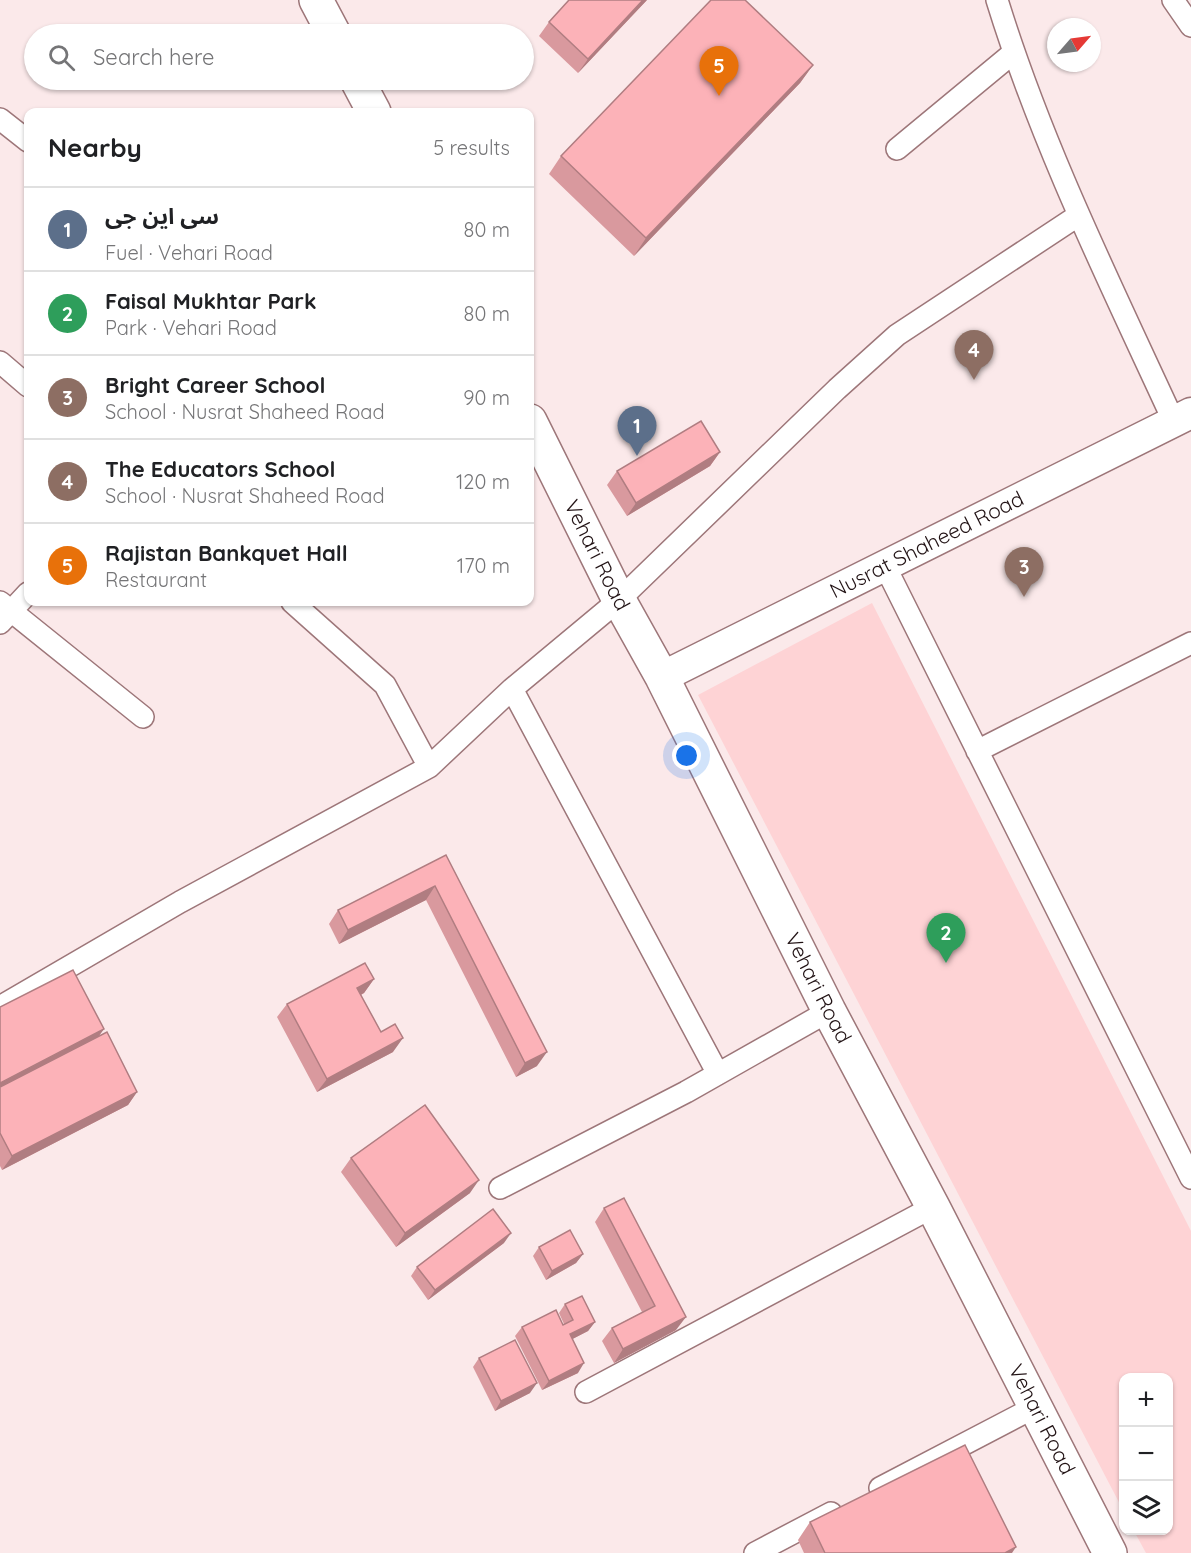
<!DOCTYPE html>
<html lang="en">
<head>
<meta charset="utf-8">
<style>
  :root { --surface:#fff; --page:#f2f2f2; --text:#202124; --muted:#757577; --line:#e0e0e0; --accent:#0f766e }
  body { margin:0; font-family:Quicksand,"Noto Sans Arabic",sans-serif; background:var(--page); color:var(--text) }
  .controls { position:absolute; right:18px; bottom:18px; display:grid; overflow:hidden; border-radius:12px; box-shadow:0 2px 4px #0004 }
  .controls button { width:54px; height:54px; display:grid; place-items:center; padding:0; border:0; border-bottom:2px solid var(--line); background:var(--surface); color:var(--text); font:30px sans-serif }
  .compass { position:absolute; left:1047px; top:18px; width:54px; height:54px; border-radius:50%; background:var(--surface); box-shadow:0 2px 4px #0004; rotate:62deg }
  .you { position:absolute; left:687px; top:756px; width:21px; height:21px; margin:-15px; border:4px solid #fff; border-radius:50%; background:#1a73e8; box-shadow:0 0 0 9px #1a73e833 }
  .badge { display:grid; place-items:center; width:39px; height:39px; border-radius:50%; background:var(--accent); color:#fff; font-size:20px; font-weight:700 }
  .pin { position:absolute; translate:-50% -50px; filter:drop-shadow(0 2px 3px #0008) }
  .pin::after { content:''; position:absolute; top:32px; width:21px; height:18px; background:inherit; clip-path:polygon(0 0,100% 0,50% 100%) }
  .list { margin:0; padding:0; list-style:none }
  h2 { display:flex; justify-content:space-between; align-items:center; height:78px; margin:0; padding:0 24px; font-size:26px }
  h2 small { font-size:20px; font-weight:400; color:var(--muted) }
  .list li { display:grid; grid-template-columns:39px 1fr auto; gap:18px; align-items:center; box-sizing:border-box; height:84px; padding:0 24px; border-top:2px solid var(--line) }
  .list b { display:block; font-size:22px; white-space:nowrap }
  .list p { margin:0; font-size:20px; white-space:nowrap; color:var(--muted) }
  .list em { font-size:20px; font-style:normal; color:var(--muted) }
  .icon { flex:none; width:33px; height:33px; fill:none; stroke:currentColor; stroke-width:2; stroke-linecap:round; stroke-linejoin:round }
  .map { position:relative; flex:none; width:1191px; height:1553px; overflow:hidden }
  .search { position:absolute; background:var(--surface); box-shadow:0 2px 4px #0004; left:24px; top:24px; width:510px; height:66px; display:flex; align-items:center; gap:15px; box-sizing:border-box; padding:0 21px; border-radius:33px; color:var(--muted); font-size:22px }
  .panel { position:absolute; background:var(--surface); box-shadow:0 2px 4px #0004; left:24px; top:108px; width:510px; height:498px; border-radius:12px }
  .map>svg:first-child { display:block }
  .green { fill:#fed3d5 }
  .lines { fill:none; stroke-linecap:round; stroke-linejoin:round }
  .street-casing { stroke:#9d7679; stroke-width:24 }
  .secondary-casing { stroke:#9d7679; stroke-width:33 }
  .primary-casing { stroke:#9d7679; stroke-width:36 }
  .street { stroke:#fff; stroke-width:21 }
  .secondary { stroke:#fff; stroke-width:30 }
  .primary { stroke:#fff; stroke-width:33 }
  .wall { fill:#d9999e }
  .shaded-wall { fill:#b07d81 }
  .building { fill:#fcb2b8; stroke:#b07d81; stroke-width:1.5 }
  .labels { text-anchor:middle; stroke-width:6; stroke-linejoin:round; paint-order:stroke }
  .street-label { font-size:21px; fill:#211214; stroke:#fbfbfb }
</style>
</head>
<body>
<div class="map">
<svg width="1191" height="1553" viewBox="0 0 1191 1553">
  <rect width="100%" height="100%" fill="#fbe9ea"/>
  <path class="green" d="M872 603 1191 1231V1553H1146L1134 1531 1168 1530V1378H1124L1123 1510 698 695Z"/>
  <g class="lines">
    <defs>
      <path id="street" d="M997 0C1042 146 1110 283 1174 422
        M1173 0 1191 26
        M0 119 28 141
        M897 149 1013 53
        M0 362 28 386
        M885 566 1191 1178
        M0 602 143 717
        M292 602 385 685 429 767
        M0 623 28 593
        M512 689 718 1074
        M977 751 1191 643
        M0 1007 180 902 429 767 512 689 619 600 837 389 897 335 1079 215
        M500 1188 686 1092 829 1011
        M586 1392 933 1207
        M880 1488 1037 1406
        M755 1553 831 1513"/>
      <g id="secondary">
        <path id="s1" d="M662 677 1191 413"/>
      </g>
      <g id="primary">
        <path d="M316 0 334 34"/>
        <path d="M357 80 374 112"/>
        <path id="s2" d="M530 421 619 600 662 677 829 1011 933 1207 1110 1553"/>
      </g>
    </defs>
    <use href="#street" class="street-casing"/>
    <use href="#secondary" class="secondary-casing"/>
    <use href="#primary" class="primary-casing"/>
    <use href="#street" class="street"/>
    <use href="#secondary" class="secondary"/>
    <use href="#primary" class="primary"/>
  </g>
  <path class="wall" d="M647 0 578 73 539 36 549 22Z
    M813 65 800 83 634 256 549 174 561 156Z
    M720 452 710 466 627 516 607 485 617 471Z
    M446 855 537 1066 516 1077 426 900 339 944 329 924 338 910Z
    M374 979 364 993 361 995 381 1032 393 1052 317 1092 277 1017 287 1004Z
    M0 1007 99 1036 137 1092 128 1105 2 1170 0 1166Z
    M351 1158 470 1193 396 1247 341 1172Z
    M604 1208 676 1330 614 1363 602 1341 612 1328 642 1312 595 1222Z
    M504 1243 428 1300 411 1276 417 1267Z
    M539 1247 583 1254 576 1263 546 1280 533 1256Z
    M565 1304 595 1322 588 1331 572 1339 578 1373 542 1390 515 1336 522 1327 564 1324 559 1313Z
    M479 1358 530 1393 495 1411 473 1367Z
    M810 1522 1012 1553H804L798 1540Z"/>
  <path class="shaded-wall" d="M643 0H647L578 73 588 59Z
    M813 65 800 83 634 256 646 238Z
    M720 452 710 466 627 516 636 503Z
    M435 886 426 900 339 944 348 930Z
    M374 979 364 993 348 1001 357 988Z
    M104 1029 94 1043 0 1091V1083Z
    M403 1038 393 1052 317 1092 327 1079Z
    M547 1052 537 1066 516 1077 525 1063Z
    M137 1092 128 1105 2 1170 12 1156Z
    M479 1180 470 1193 396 1247 405 1233Z
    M511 1233 504 1243 428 1300 435 1290Z
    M583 1254 576 1263 546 1280 552 1271Z
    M686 1317 676 1330 614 1363 623 1349Z
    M595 1322 588 1331 563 1344 570 1334Z
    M584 1363 578 1373 542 1390 549 1381Z
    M537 1383 530 1393 495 1411 501 1401Z
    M1016 1547 1012 1553H1005Z"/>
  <path class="building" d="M569 0H643L588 59 549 22Z
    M711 0H745L813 65 646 238 561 156Z
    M701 421 720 452 636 503 617 471Z
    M446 855 547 1052 525 1063 435 886 348 930 338 910Z
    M365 963 374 979 357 988 381 1032 395 1024 403 1038 327 1079 287 1004Z
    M73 970 104 1029 0 1083V1007Z
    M107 1032 137 1092 12 1156 0 1133V1087Z
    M425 1105 479 1180 405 1233 351 1158Z
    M624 1198 686 1317 623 1349 612 1328 655 1306 604 1208Z
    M493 1209 511 1233 435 1290 417 1267Z
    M570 1230 583 1254 552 1271 539 1247Z
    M582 1296 595 1322 570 1334 584 1363 549 1381 522 1327 556 1310 563 1325 573 1320 565 1304Z
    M515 1340 537 1383 501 1401 479 1358Z
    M965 1445 1016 1547 1005 1553H825L810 1522Z"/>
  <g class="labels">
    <g class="street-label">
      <text dy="7" stroke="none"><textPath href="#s1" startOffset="296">Nusrat Shaheed Road</textPath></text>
      <text dy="7" stroke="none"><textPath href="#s2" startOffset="150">Vehari Road</textPath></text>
      <text dy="7" stroke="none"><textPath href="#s2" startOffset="636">Vehari Road</textPath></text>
      <text dy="7" stroke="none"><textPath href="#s2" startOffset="1122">Vehari Road</textPath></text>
    </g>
  </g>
</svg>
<div class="controls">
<button>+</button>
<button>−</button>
<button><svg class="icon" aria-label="layers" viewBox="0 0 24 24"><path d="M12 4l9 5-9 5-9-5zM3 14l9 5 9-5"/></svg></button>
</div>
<svg class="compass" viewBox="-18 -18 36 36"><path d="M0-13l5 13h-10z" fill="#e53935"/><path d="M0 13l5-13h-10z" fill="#757577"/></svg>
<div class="you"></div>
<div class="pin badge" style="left:637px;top:456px;background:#5c6f8a">1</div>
<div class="pin badge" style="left:946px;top:963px;background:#2e9e5b">2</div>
<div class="pin badge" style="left:1024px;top:597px;background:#8d6e63">3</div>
<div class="pin badge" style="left:974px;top:380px;background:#8d6e63">4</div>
<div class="pin badge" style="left:719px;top:96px;background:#e8710a">5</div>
<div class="search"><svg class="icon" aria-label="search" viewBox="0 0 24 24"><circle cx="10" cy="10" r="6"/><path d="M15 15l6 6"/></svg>Search here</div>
<section class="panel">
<h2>Nearby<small>5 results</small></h2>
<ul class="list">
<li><span class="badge" style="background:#5c6f8a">1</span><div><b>سی این جی</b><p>Fuel · Vehari Road</p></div><em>80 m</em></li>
<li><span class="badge" style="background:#2e9e5b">2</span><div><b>Faisal Mukhtar Park</b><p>Park · Vehari Road</p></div><em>80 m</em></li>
<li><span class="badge" style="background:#8d6e63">3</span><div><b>Bright Career School</b><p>School · Nusrat Shaheed Road</p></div><em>90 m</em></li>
<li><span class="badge" style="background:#8d6e63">4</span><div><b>The Educators School</b><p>School · Nusrat Shaheed Road</p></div><em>120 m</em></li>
<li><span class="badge" style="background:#e8710a">5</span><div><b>Rajistan Bankquet Hall</b><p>Restaurant</p></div><em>170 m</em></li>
</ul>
</section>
</div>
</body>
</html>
